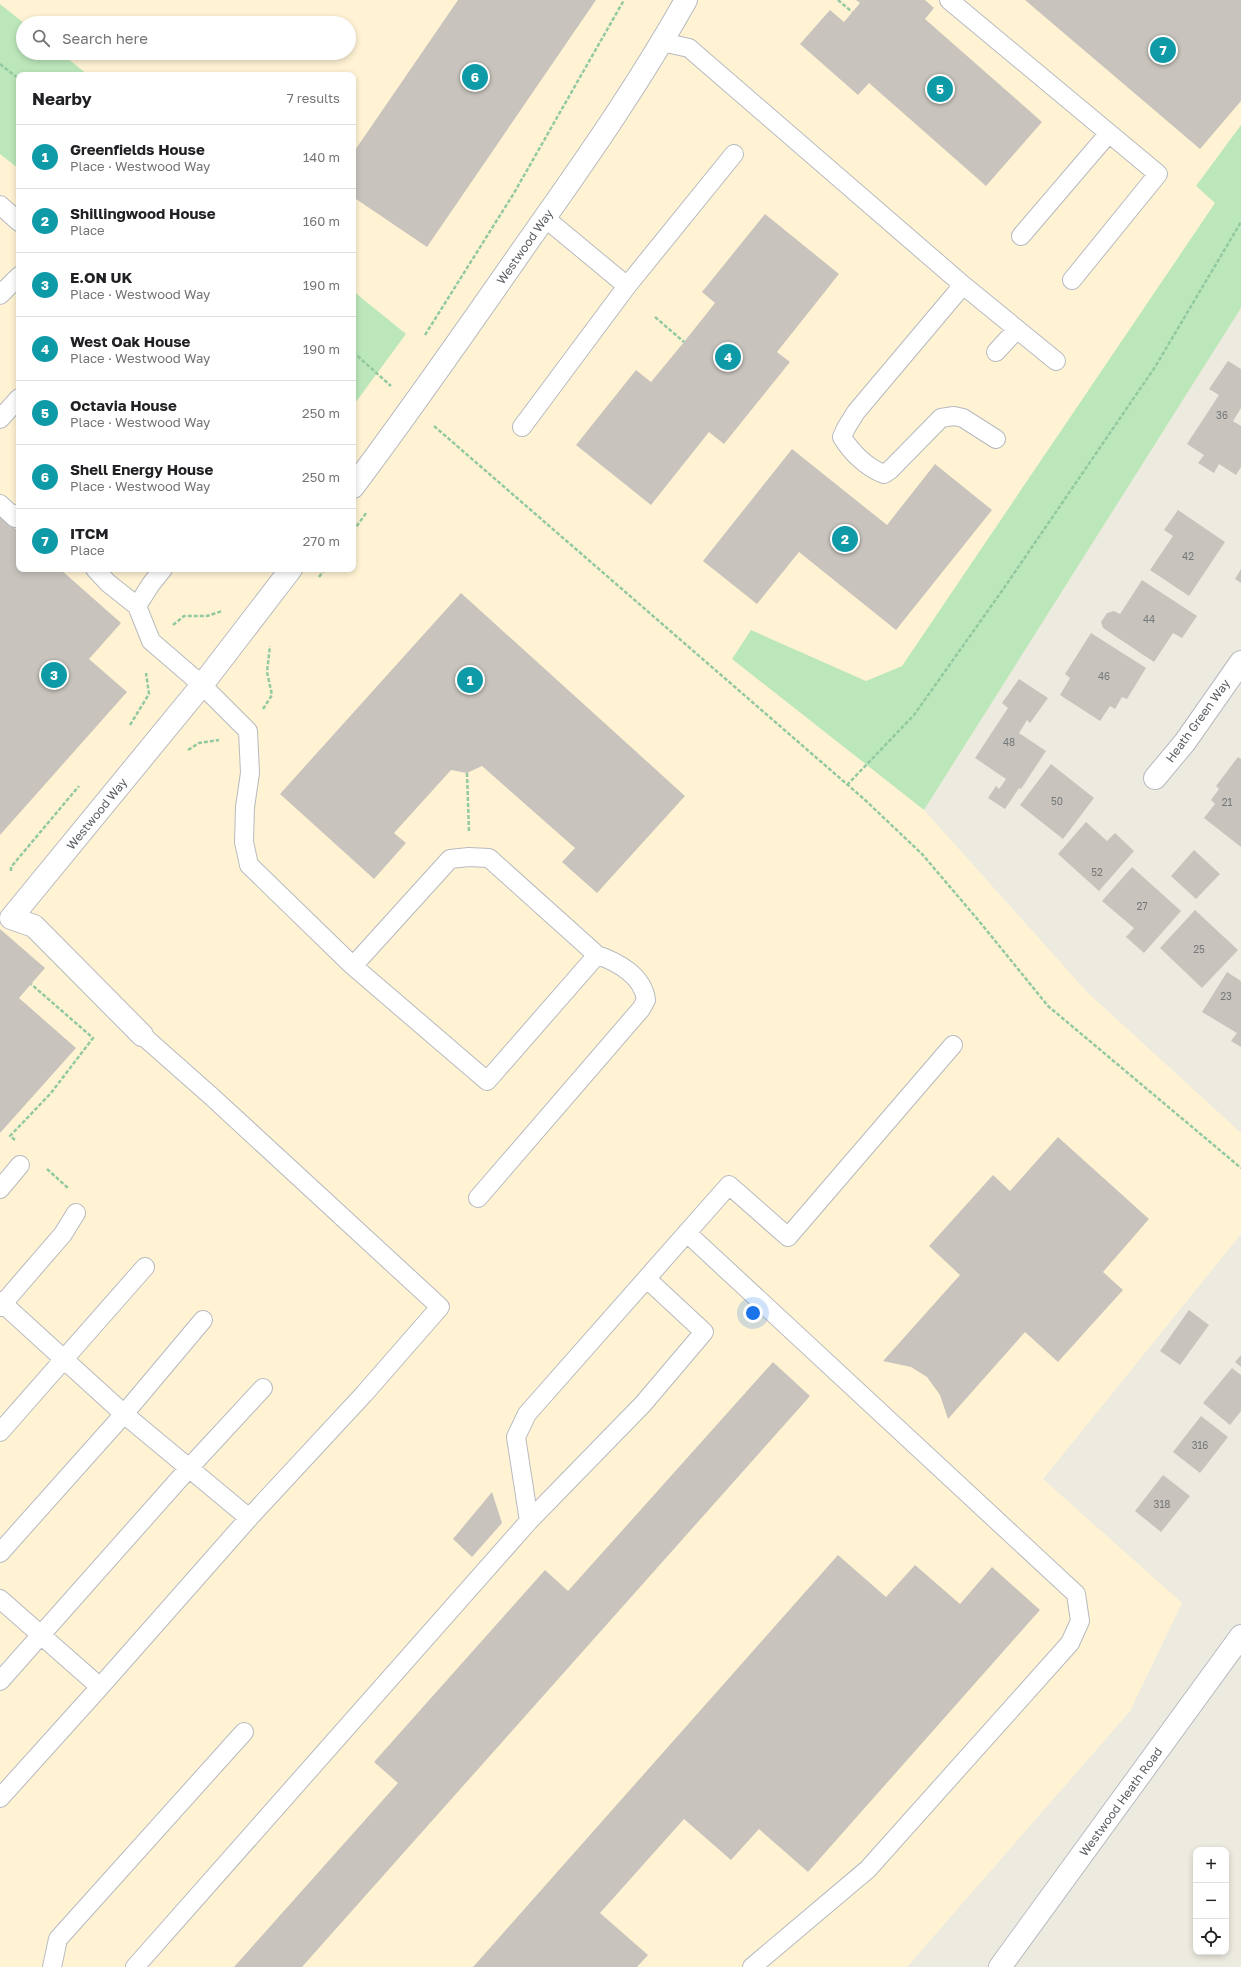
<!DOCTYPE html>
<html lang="en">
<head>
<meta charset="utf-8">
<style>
  :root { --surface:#fff; --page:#f2f2f2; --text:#202124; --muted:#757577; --line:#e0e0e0; --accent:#111827 }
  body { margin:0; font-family:"Golos Text",sans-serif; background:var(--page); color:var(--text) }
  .controls { position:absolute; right:12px; bottom:12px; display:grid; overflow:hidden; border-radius:8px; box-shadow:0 2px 6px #0003 }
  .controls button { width:36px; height:36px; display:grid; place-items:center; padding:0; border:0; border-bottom:1px solid var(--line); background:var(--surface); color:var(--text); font:20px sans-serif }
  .you { position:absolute; left:753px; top:1313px; width:14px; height:14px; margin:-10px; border:3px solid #fff; border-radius:50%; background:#1a73e8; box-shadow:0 0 0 6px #1a73e833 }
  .badge { display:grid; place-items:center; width:26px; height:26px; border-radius:50%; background:var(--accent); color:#fff; font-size:13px; font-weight:700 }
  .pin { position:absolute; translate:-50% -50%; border:2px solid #fff; box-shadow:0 1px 4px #0006 }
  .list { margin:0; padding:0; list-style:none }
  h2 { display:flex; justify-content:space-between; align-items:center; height:52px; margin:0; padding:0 16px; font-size:17px }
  h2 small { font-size:13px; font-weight:400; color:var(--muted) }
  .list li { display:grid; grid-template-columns:26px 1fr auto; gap:12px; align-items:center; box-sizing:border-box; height:64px; padding:0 16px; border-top:1px solid var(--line) }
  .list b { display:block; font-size:15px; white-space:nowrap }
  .list p { margin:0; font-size:13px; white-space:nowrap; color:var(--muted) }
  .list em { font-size:13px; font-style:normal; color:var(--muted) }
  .icon { flex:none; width:22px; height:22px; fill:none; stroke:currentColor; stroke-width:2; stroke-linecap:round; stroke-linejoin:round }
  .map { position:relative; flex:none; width:1241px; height:1967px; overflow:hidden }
  .search { position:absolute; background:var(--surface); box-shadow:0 2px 6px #0003; left:16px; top:16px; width:340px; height:44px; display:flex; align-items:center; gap:10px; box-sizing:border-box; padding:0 14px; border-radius:22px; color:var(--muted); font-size:15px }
  .panel { position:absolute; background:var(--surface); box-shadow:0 2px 6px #0003; left:16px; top:72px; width:340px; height:500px; border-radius:8px }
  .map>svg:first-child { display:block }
  .commercial { fill:#fff3d4; fill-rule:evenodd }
  .green { fill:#bce7bb }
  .building { fill:#c8c4bd }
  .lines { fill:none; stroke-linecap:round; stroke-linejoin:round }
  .lane-casing { stroke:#b6b9be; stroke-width:20 }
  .street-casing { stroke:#b6b9be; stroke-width:24 }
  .secondary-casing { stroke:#b6bbc0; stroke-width:24 }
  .path { stroke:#93c9a0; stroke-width:2.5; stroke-dasharray:4 2; stroke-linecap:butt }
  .lane { stroke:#fff; stroke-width:18 }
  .street { stroke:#fff; stroke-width:22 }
  .secondary { stroke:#fff; stroke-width:22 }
  .labels { text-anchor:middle; stroke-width:3.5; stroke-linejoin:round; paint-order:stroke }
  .number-label { font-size:10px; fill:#75787a }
  .street-label { font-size:12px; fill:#595e63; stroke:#fff }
</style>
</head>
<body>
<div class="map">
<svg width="1241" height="1967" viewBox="0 0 1241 1967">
  <rect width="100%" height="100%" fill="#edeae0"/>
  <path class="commercial" d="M0 0H1241V308L924 810 1087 992 1241 1133V1234L1043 1479 1182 1603 1130 1711 907 1967H0ZM23 23H349V53H23ZM19 75H353V569H19Z"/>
  <path class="green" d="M0 4 24 23 23 53H61L88 75H19V169L0 154Z
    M1241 125V308L924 810 732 659 751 630 866 681 902 666 1215 203 1196 186Z
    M353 291 406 334 353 406Z"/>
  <path class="building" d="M458 0H596L427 247 353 197V153Z
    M856 0H925L934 8 925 19 1042 122 986 186 869 83 858 95 800 44 830 10 844 22 860 3Z
    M1025 0H1241V101L1200 149Z
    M765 214 839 274 777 352 790 362 724 444 709 432 651 505 576 445 636 370 651 382 684 342 715 303 702 292Z
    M1228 361 1241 369V408L1233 421 1241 426V467L1236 475 1219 464 1214 473 1198 463 1204 455 1187 444 1219 395 1209 389Z
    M792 449 887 525 935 464 992 510 896 630 799 552 757 604 703 561Z
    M1178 510 1225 542 1189 596 1150 570 1173 536 1164 530Z
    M0 515 19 532V569H60L121 623 89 659 127 692 0 835Z
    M1241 569V583L1235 579Z
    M1142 580 1197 616 1182 638 1173 633 1154 662 1103 628 1101 622 1107 613 1114 611 1120 614Z
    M461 593 685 796 597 893 562 862 575 848 482 766 467 773 451 770 394 833 406 843 374 879 280 794Z
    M1091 633 1146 668 1127 699 1122 697 1115 709 1110 706 1100 721 1060 695 1070 678 1065 674Z
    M1019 679 1048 698 1030 723 1027 720 1019 733 1046 751 1021 789 1019 788 1005 809 988 798 996 786 999 789 1006 779 975 758 1008 708 1002 703Z
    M1238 757 1241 759V847L1204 818 1215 804 1211 800 1219 789 1216 786Z
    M1051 764 1094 798 1063 839 1020 805Z
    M1086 822 1107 841 1115 833 1134 851 1099 891 1058 854Z
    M1194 850 1220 874 1196 899 1171 876Z
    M1132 867 1181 911 1144 953 1126 937 1134 928 1102 901Z
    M1195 910 1238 950 1202 988 1160 948Z
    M0 929 45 968 19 998 76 1048 0 1133Z
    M1227 972 1241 981V1047L1231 1041 1237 1033 1202 1012Z
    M1058 1137 1149 1219 1103 1272 1123 1290 1058 1362 1025 1332 948 1419 940 1395 927 1377 911 1367 883 1361 960 1275 929 1246 993 1175 1010 1191Z
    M1189 1310 1209 1325 1180 1365 1160 1351Z
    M1241 1355V1367L1235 1362Z
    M773 1362 810 1396 302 1967H234L398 1783 374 1762 545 1570 568 1591Z
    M1232 1368 1241 1375V1411L1230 1425 1203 1403Z
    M1201 1416 1228 1437 1200 1473 1173 1452Z
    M1163 1475 1190 1496 1161 1532 1135 1511Z
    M492 1492 502 1523 472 1557 453 1539Z
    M838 1555 886 1597 915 1565 960 1604 992 1567 1040 1610 808 1872 759 1829 731 1860 684 1819 600 1913 648 1955 637 1967H473Z"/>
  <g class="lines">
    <defs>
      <path id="lane" d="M949 0 1158 174 1072 280
        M662 42 689 48 963 285 1056 361
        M0 205 19 222
        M545 218 627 286 734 154
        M1021 236 1109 133
        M963 285 856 412 846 428 842 437C851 452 867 468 884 474L890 470 941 418 954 416 963 418 996 439
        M0 295 19 276
        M996 352 1017 329
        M0 419 19 398
        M522 427 627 286
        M0 504 15 518 19 513
        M95 569 108 583 137 606 151 641 202 685 248 731 250 773 245 807 244 842 249 865 353 966 487 1081 597 955 489 858 469 857 450 859 353 966
        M137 606 151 584 163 569
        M0 1189 20 1165
        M478 1198 641 1009 646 1000C643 976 618 962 597 955
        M687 1233 1076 1594 1080 1621 1070 1643 868 1869 752 1967
        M0 1301 124 1414 249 1518
        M0 1307 63 1234 76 1213
        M0 1432 145 1267
        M529 1521 516 1437 527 1414 729 1185 788 1237 953 1045
        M0 1553 124 1414 203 1320
        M0 1599 100 1687
        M0 1681 189 1468 263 1388
        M0 1798 100 1687 249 1518 364 1394 440 1307 211 1096 142 1035
        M52 1967 58 1939 244 1732
        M135 1967 529 1521 643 1404 704 1332 647 1279"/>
      <path id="street" d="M353 487C413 407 470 325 527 243 583 164 639 84 686 0
        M1155 778 1185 742 1241 662
        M142 1035 34 926 11 918 202 685 291 569"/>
      <path id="secondary" d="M1000 1967 1241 1636"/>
    </defs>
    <use href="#lane" class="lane-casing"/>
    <use href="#street" class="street-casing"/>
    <use href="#secondary" class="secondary-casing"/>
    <path class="path" d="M838 0 852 12
      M0 64 19 79
      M655 317 684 342
      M425 335 514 193 624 0
      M353 352 391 386
      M434 426 864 799 922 854 979 921 1048 1006 1241 1168
      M353 531 367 512
      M319 577 325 569
      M173 625 184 616H207L222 611
      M263 709 272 695 267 672 270 646
      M130 725 149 694 146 673
      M188 750 199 743 219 740
      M467 773 469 831
      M847 785 914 715 1004 588 1155 367 1241 222
      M11 871V867L79 786
      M15 1140 10 1136 51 1093 93 1038 31 984
      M47 1169 68 1188"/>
    <use href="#lane" class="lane"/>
    <use href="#street" class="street"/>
    <use href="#secondary" class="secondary"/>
  </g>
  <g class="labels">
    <g class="number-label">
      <text x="1222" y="419">36</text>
      <text x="1188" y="560">42</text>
      <text x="1149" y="623">44</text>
      <text x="1104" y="680">46</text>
      <text x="1009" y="746">48</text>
      <text x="1057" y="805">50</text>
      <text x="1227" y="806">21</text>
      <text x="1097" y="876">52</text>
      <text x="1142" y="910">27</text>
      <text x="1199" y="953">25</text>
      <text x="1226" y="1000">23</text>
      <text x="1200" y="1449">316</text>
      <text x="1162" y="1508">318</text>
    </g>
    <g class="street-label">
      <text transform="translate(525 247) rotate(-55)" y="4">Westwood Way</text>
      <text transform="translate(1198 721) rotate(-54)" y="4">Heath Green Way</text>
      <text transform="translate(97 814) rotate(-51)" y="4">Westwood Way</text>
      <text transform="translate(1121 1802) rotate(-54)" y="4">Westwood Heath Road</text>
    </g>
  </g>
</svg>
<div class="controls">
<button>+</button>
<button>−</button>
<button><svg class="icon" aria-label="locate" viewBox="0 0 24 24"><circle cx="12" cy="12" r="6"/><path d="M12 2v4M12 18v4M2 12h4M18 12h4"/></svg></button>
</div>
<div class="you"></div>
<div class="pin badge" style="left:470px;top:680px;background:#0f9aa8">1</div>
<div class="pin badge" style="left:845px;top:539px;background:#0f9aa8">2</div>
<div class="pin badge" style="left:54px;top:675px;background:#0f9aa8">3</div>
<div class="pin badge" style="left:728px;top:357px;background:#0f9aa8">4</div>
<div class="pin badge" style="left:940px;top:89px;background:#0f9aa8">5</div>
<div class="pin badge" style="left:475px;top:77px;background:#0f9aa8">6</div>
<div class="pin badge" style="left:1163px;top:50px;background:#0f9aa8">7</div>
<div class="search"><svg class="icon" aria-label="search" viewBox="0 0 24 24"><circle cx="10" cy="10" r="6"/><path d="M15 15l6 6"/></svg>Search here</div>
<section class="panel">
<h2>Nearby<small>7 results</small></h2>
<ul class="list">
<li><span class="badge" style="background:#0f9aa8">1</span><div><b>Greenfields House</b><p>Place · Westwood Way</p></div><em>140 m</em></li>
<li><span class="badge" style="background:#0f9aa8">2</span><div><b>Shillingwood House</b><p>Place</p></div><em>160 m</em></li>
<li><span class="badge" style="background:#0f9aa8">3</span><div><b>E.ON UK</b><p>Place · Westwood Way</p></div><em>190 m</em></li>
<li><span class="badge" style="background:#0f9aa8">4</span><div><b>West Oak House</b><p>Place · Westwood Way</p></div><em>190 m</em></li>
<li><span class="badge" style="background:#0f9aa8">5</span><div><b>Octavia House</b><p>Place · Westwood Way</p></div><em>250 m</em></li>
<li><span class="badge" style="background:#0f9aa8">6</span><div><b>Shell Energy House</b><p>Place · Westwood Way</p></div><em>250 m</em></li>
<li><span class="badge" style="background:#0f9aa8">7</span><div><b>ITCM</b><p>Place</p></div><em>270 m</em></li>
</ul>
</section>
</div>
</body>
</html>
